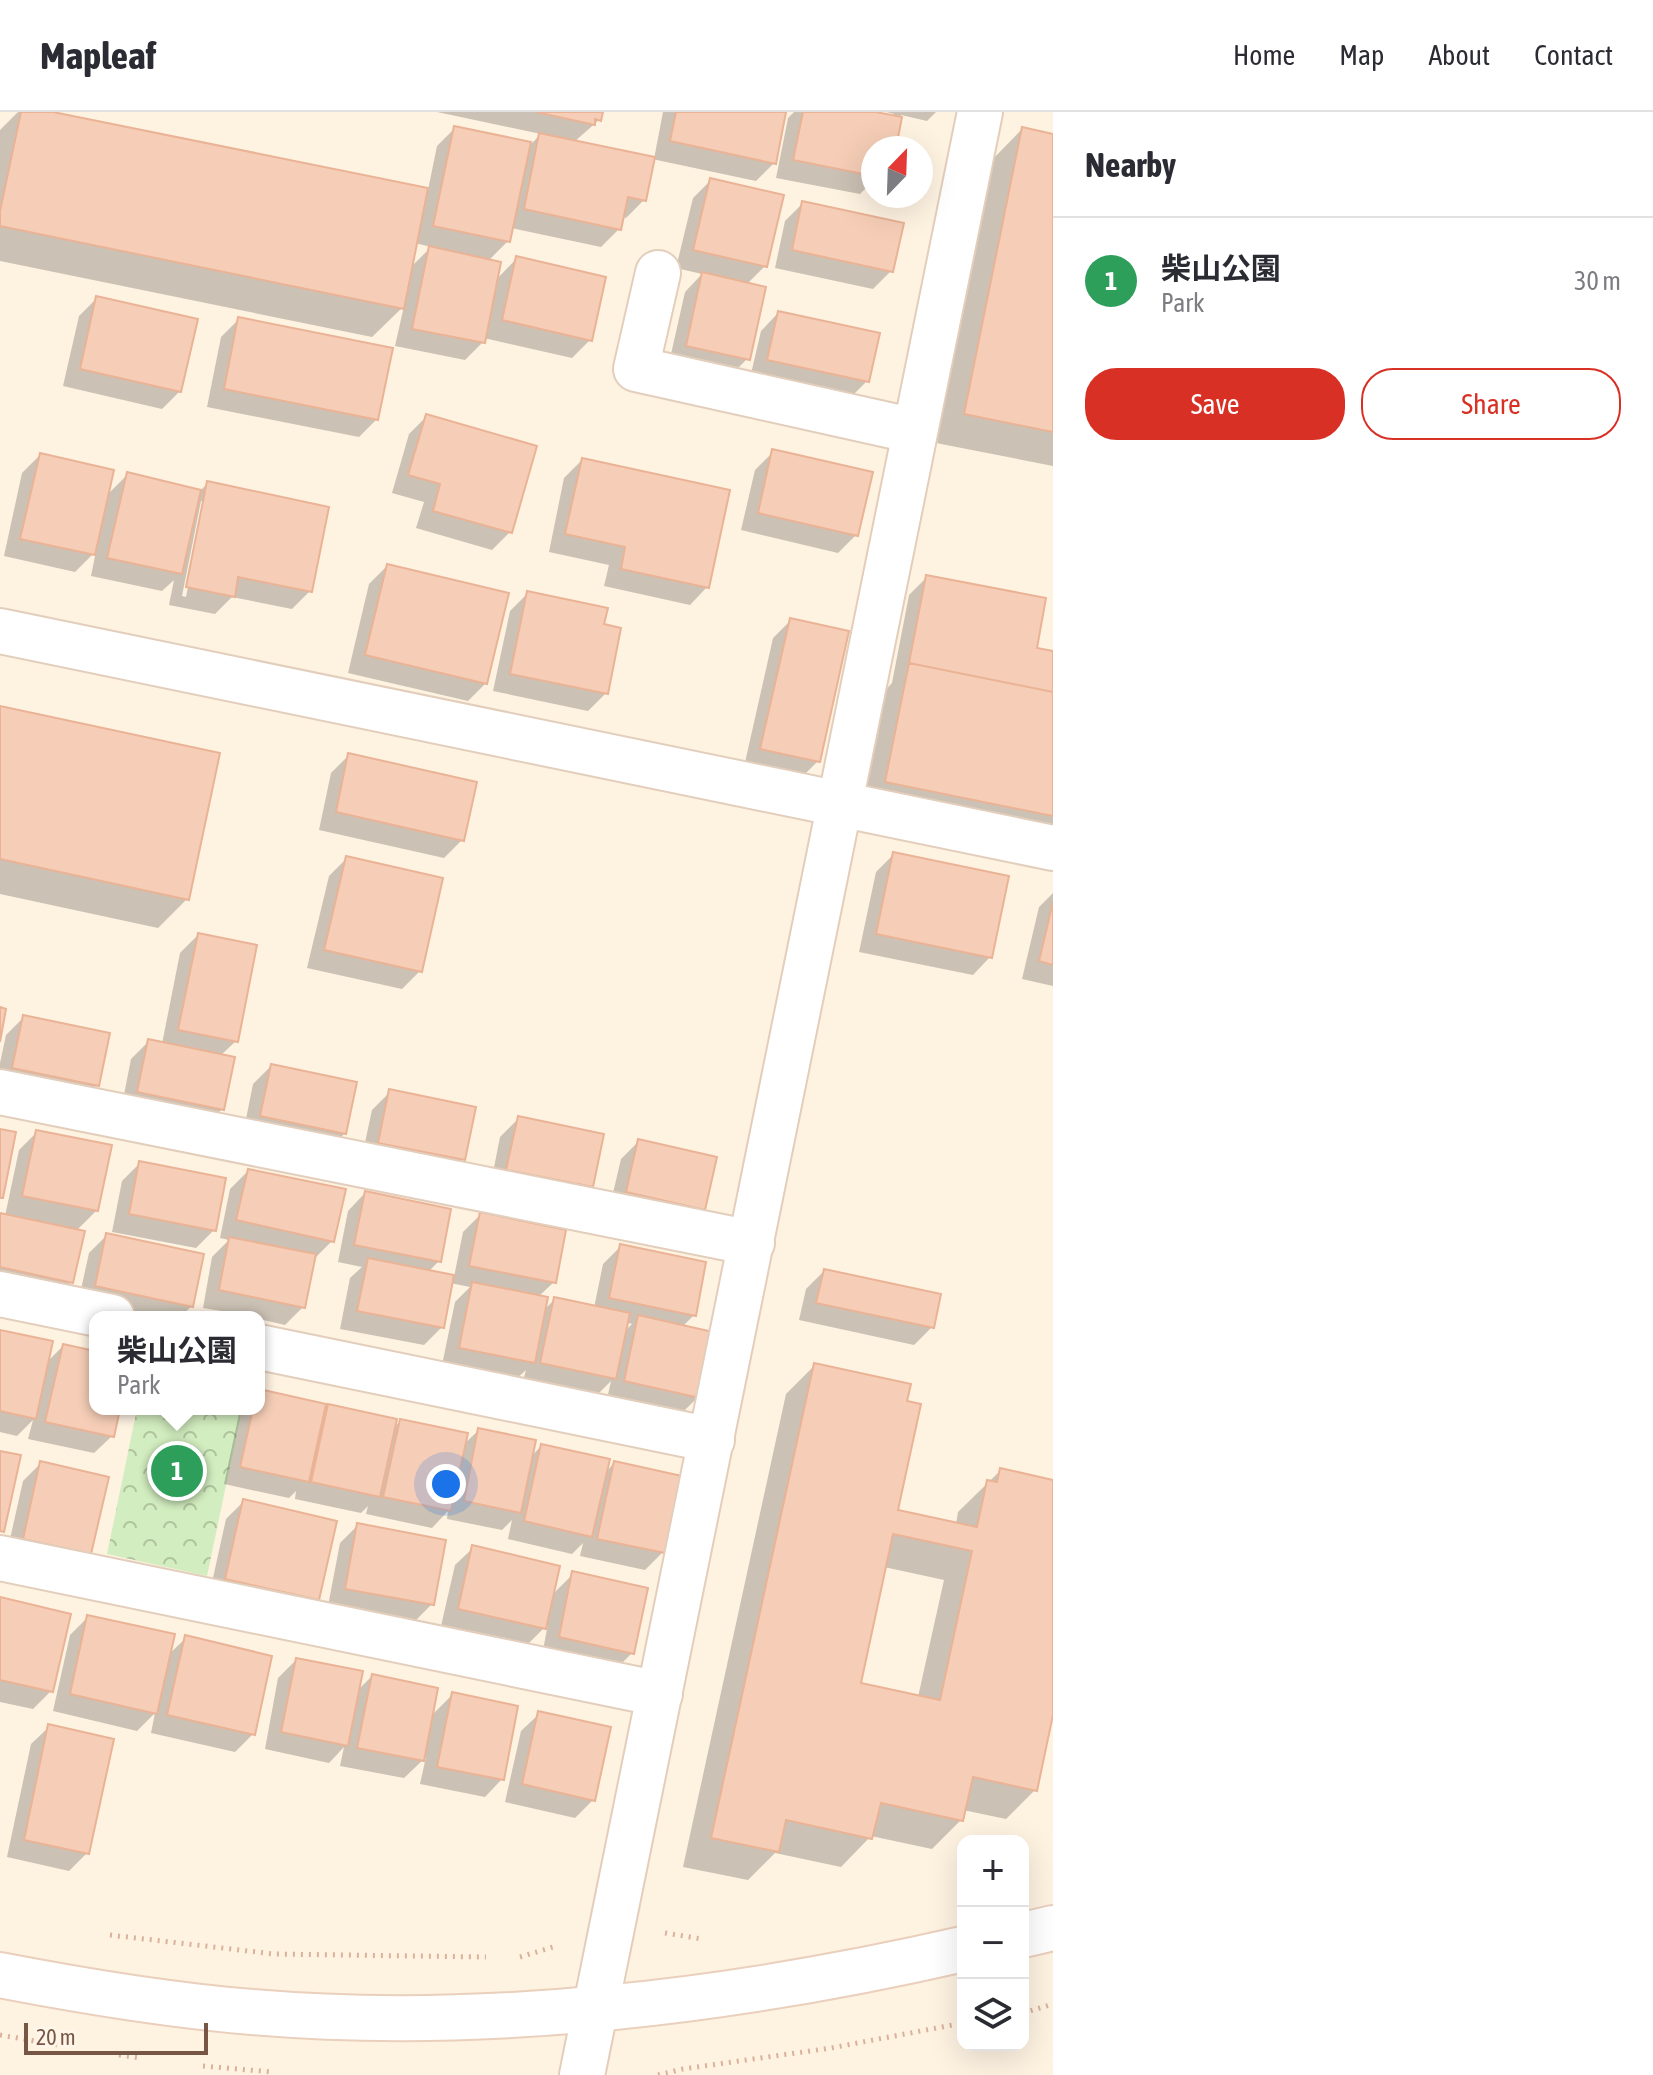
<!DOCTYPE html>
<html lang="en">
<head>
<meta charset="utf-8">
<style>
  :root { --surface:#fff; --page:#f7f7f7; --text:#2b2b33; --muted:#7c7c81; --line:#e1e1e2; --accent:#d93025 }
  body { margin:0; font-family:"Asap Condensed","Noto Sans JP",sans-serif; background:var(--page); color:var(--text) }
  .controls { position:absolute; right:24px; bottom:24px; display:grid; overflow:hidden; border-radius:16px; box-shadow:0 8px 32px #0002 }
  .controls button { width:72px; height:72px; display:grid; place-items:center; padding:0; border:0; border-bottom:2px solid var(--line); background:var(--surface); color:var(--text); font:40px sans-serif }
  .compass { position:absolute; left:861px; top:24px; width:72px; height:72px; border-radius:50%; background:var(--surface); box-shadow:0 8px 32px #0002; rotate:23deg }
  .scale { position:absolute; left:24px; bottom:20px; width:184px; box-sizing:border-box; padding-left:8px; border:4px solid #775646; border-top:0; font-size:22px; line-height:28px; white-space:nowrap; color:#775646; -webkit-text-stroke:6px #fff6e9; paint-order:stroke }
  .you { position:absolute; left:446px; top:1372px; width:28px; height:28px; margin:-20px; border:6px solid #fff; border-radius:50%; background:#1a73e8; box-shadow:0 0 0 12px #1a73e833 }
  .badge { display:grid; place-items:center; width:52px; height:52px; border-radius:50%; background:var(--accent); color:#fff; font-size:26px; font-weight:700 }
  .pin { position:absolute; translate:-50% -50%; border:4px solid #fff; box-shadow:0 2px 8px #0006 }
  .popup { position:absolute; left:89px; top:1199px; width:176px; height:104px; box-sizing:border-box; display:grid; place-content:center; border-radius:16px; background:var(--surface); filter:drop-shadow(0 2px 6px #0005); font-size:26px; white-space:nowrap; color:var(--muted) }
  .popup b { font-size:30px; color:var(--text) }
  .popup::after { content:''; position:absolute; left:50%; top:100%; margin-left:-16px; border:16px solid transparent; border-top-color:var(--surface) }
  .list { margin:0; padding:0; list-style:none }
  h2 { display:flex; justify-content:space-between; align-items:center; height:104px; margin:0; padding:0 32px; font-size:34px }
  h2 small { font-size:26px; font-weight:400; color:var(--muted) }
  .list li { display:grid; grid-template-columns:52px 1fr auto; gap:24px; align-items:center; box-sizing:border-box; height:128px; padding:0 32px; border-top:2px solid var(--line) }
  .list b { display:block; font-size:30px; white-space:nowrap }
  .list p { margin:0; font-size:26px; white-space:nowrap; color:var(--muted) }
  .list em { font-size:26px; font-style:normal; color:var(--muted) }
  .actions { display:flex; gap:16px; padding:24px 32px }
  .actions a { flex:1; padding:18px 0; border:2px solid var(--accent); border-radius:32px; text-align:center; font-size:28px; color:var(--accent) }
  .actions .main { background:var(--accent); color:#fff }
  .icon { flex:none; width:44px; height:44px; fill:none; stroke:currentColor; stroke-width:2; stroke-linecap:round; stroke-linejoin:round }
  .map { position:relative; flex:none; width:1053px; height:1963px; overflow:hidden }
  header { display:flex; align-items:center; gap:48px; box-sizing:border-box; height:112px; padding:0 40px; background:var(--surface); border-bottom:2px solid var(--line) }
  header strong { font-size:38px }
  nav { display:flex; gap:44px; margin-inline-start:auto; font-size:28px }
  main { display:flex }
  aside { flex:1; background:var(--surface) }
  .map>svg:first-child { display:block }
  .park { fill:url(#park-crowns) }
  .shadow { fill:#0003; fill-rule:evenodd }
  .building { fill:#f6ceb7; stroke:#eab396; stroke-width:2; fill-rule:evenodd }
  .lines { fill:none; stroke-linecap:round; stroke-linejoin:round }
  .street-casing { stroke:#e3cebc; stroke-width:48 }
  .secondary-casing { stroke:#ead0bc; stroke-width:48 }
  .path { stroke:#dab19a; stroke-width:5; stroke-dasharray:2 6; stroke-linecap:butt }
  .street { stroke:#fff; stroke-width:44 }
  .secondary { stroke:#fff; stroke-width:44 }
</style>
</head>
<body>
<header>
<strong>Mapleaf</strong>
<nav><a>Home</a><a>Map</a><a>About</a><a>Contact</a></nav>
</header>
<main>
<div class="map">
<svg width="1053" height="1963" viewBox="0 0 1053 1963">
  <defs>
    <pattern id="park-crowns" width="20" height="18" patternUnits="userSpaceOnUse" patternTransform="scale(2)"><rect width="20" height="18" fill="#d2edbf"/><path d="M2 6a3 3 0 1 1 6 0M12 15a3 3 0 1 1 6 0" fill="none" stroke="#afc39d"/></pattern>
  </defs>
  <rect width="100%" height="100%" fill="#fef2e1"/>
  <path class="park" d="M137 1297H242L207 1464 107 1442Z"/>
  <path class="shadow" d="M18 0H43L428 78 437 34 455 16 531 32 541 22 437 0H601L599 8 574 30 654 47 663 0H784L774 51 756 69 652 47 644 88 626 106 622 105 619 117 601 135 511 116 508 129 488 149 496 168 517 146 590 228 572 246 484 226 483 230 465 248 395 234 404 194 372 225 0 149V18ZM415 131 431 135 409 157Z
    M794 0H865L893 6 894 2 886 0H936L927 9 901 3 894 36H873V69L860 82 776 66 788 6Z
    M1022 17 1053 24V354L936 331 993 47Z
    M711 68 765 154 747 172 748 246 730 264 669 251 685 180 702 162 676 156 693 86Z
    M803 91 891 159 873 177 775 156 785 109Z
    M97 186 180 279 162 297 63 274 79 204Z
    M778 201 867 269 849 287 750 266 761 219Z
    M239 207 377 307 359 325 207 295 221 225Z
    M427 304 510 420 492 438 416 416 424 390 392 381 409 322Z
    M773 340 856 423 838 441 741 418 755 358Z
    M40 343 106 384 127 363 200 379 208 371 310 479 292 497 232 485 215 502 169 493 174 468 162 479 91 464 96 439 75 460 4 444 22 361ZM201 389H205L186 485 182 484Z
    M582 348 707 475 690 493 604 474 609 453 549 440 564 366Z
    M387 454 486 571 468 589 348 561 369 472Z
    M927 465 1034 538 1053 541V738L857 699 881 583 892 571 909 483Z
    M528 481 602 514 606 581 588 599 493 579 510 499Z
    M791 508 818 649 800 667 744 655 773 526Z
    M0 596 187 787 158 816 0 782Z
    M349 643 462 728 444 746 319 718 331 661Z
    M894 742 990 845 973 863 859 840 876 760Z
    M347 746 420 859 402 877 307 856 329 764Z
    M1053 781V874L1022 867 1039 795Z
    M198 823 236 929 220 944 222 997 204 1015 121 998 131 947 149 929 162 932 180 841Z
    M24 905 97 973 79 990 0 974V951L6 923Z
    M271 954 345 1021 327 1039 243 1022 253 972Z
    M390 980 463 1047 445 1065 361 1049 372 998Z
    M518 1007 592 1074 574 1092 490 1076 500 1025Z
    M37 1020 97 1098 76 1119 71 1170 53 1188 0 1176V1103L5 1104 19 1038Z
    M639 1029 703 1097 685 1115 609 1098 621 1047Z
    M140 1051 214 1118 196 1136 112 1120 122 1069Z
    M248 1059 332 1129 314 1147 303 1195 285 1213 259 1207V1205L203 1196 212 1145 229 1128 220 1126 230 1077Z
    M365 1081 439 1149 428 1160 454 1165 463 1120 481 1102 554 1170 538 1185 544 1198 554 1188 594 1196 603 1152 621 1134 694 1203 682 1215 698 1285 680 1303 607 1287 611 1269 596 1284 523 1269 526 1258 515 1268 442 1253 455 1190 470 1175 450 1171 442 1215 424 1233 340 1217 350 1166 362 1155 338 1150 348 1099ZM626 1210 632 1212 624 1220Z
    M107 1123 192 1194 180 1205H142L78 1191 89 1141Z
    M824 1159 932 1215 914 1233 799 1208 806 1177Z
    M0 1220 46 1251 63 1234 95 1241V1297H118L112 1324 94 1341 28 1327 33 1308 17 1324 0 1320Z
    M815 1253 905 1291 896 1399 956 1412 958 1400 1001 1358 1053 1370V1594L1035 1678 1006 1707 963 1698 961 1708 932 1737 871 1724 841 1755 775 1741 748 1768 683 1755 786 1282ZM884 1455 944 1468 918 1585 858 1572Z
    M259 1279 321 1301 329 1294 393 1316 401 1309 464 1332 479 1318 531 1345 541 1334 605 1361 614 1351 663 1440 645 1458 580 1444 583 1431 572 1442 508 1427 512 1408 502 1418 447 1407 448 1399 432 1416 366 1402 368 1394 361 1401 295 1387 296 1379 289 1386 224 1372 240 1297H259Z
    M40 1352 89 1441 72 1459 6 1445 23 1369Z
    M244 1389 317 1487 299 1504 209 1484 226 1407Z
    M358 1413 432 1492 414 1510 328 1494 340 1431Z
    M473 1436 552 1483 573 1462 632 1541 614 1559 542 1543 548 1512 526 1534 441 1514 455 1453Z
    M0 1487 51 1579 33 1597 0 1590Z
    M88 1505 168 1543 186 1526 253 1622 235 1640 151 1621 155 1601 137 1619 53 1599 70 1523Z
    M296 1548 357 1579 372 1564 431 1604 452 1583 502 1667 485 1685 420 1672 426 1645 404 1666 340 1654 344 1635 329 1651 265 1637 278 1566Z
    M539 1602 593 1688 575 1706 505 1690 521 1619Z
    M49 1615 87 1741 69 1759 7 1745 31 1632Z"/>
  <path class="building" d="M21 0H53L428 76 404 197 0 114V99Z
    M536 0H603L601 9 595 7V13Z
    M676 0H786L776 52 670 29Z
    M803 0H876L902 5 896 36H873V64L793 48Z
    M454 14 531 30 510 130 433 114Z
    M1022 15 1053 22V320L964 302Z
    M539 21 655 45 646 89 628 85 621 118 524 97Z
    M710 66 784 83 767 155 693 138Z
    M802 89 904 111 893 160 792 138Z
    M429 134 501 150 485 231 412 217Z
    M516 144 606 165 592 229 502 208Z
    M702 160 766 175 750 248 686 234Z
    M96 184 198 207 181 280 80 257Z
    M778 199 880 221 869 270 767 248Z
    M238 205 393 236 378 308 224 277Z
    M426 302 537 334 512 421 433 399 440 372 408 363Z
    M772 337 873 360 858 424 758 401Z
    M40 341 114 358 95 443 20 427Z
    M582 346 730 378 709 476 621 457 625 435 565 422Z
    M127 360 201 378 182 462 107 446Z
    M207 369 329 395 312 480 238 465 235 485 186 475Z
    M387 452 509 481 487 572 365 543Z
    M926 463 1046 486 1037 536 1053 539V580L909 551Z
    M527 479 608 496 604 512 621 516 608 582 510 562Z
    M790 506 849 519 820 650 760 637Z
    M909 551 1053 580V704L885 670Z
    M0 594 220 641 189 788 0 747Z
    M348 641 477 670 464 729 336 700Z
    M893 740 1009 764 992 846 876 822Z
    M346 744 443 766 422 860 324 838Z
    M1053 790V853L1039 849Z
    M198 821 257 833 238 930 178 918Z
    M0 895 6 897 0 930Z
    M23 903 110 921 99 974 12 956Z
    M148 927 235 945 224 998 137 980Z
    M271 952 357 970 346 1022 260 1004Z
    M389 977 476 995 465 1048 378 1031Z
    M518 1004 604 1022 593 1075 506 1058Z
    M0 1017 16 1020 3 1086H0Z
    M36 1018 112 1033 98 1099 22 1084Z
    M638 1027 717 1045 705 1098 626 1080Z
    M139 1049 226 1066 216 1119 129 1102Z
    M248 1057 346 1077 334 1130 236 1108Z
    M365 1079 451 1097 441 1150 354 1133Z
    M480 1100 566 1118 556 1171 469 1154Z
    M0 1101 85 1119 73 1171 0 1155Z
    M106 1121 204 1142 193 1195 95 1174Z
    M229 1125 316 1142 305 1196 219 1178Z
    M620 1132 706 1150 696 1204 609 1186Z
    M368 1146 454 1163 444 1216 357 1199Z
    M824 1157 941 1182 934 1216 816 1191Z
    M472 1170 548 1185 535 1251 459 1236Z
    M554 1185 630 1201 616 1267 540 1251Z
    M638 1203 713 1220 700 1286 624 1269Z
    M0 1218 53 1229 36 1307 0 1299Z
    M63 1232 95 1239V1297H120L114 1325 45 1310Z
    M814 1251 911 1272 907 1289 921 1292 898 1398 977 1415 987 1368 997 1370 1000 1356 1053 1368V1603L1037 1679 973 1665 963 1709 881 1691 872 1727 786 1708 779 1740 711 1726ZM893 1422 972 1439 940 1588 861 1571Z
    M259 1277 326 1292 309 1370 240 1355 253 1297H259Z
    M328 1292 397 1307 380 1385 311 1370Z
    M400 1307 468 1321 451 1399 383 1385Z
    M478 1316 536 1328 521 1401 464 1389Z
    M541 1332 610 1347 592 1425 524 1409Z
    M0 1339 21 1343 4 1420 0 1419Z
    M40 1349 109 1365 91 1442 23 1427Z
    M614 1349 682 1364 665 1441 597 1427Z
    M243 1387 337 1409 319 1488 225 1467Z
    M357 1411 446 1428 434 1493 345 1477Z
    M472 1433 560 1454 546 1517 458 1497Z
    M572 1459 648 1476 634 1542 559 1525Z
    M0 1485 71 1502 53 1580 0 1568Z
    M87 1503 175 1522 157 1602 70 1582Z
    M185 1523 272 1544 255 1623 167 1603Z
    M296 1546 363 1559 348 1634 281 1620Z
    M372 1562 438 1576 424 1649 357 1636Z
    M452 1580 518 1594 504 1668 437 1655Z
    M538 1599 611 1615 595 1689 522 1672Z
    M48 1612 114 1627 89 1742 24 1728Z"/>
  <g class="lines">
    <defs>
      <path id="street" d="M658 161 636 257 915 319
        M0 519 1053 736
        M0 980 752 1131
        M0 1182 112 1205
        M259 1235 712 1328
        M0 1446 660 1582
        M582 1963 980 0"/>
      <path id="secondary" d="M1023 1823 1053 1816
        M0 1863C83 1879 168 1893 252 1900 485 1920 736 1889 963 1837"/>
    </defs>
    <use href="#street" class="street-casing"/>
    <use href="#secondary" class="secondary-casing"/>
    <path class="path" d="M665 1821 702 1827
      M110 1823 274 1842 486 1845
      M520 1845 553 1835
      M1023 1901 1053 1892
      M0 1923 58 1933
      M119 1943 141 1946
      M203 1954 272 1960
      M658 1963 683 1957 831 1936 963 1911"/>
    <use href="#street" class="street"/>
    <use href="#secondary" class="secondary"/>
  </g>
</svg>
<div class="controls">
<button>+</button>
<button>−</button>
<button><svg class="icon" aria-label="layers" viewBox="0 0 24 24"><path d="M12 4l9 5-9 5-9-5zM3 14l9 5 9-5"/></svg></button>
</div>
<svg class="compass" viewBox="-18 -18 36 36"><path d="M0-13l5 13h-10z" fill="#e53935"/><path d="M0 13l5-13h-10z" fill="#7c7c81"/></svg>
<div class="scale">20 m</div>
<div class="you"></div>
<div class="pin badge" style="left:177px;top:1359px;background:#2e9e5b">1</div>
<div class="popup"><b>柴山公園</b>Park</div>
</div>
<aside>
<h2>Nearby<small></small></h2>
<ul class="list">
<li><span class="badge" style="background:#2e9e5b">1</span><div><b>柴山公園</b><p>Park</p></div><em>30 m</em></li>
</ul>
<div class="actions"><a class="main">Save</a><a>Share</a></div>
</aside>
</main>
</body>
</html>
